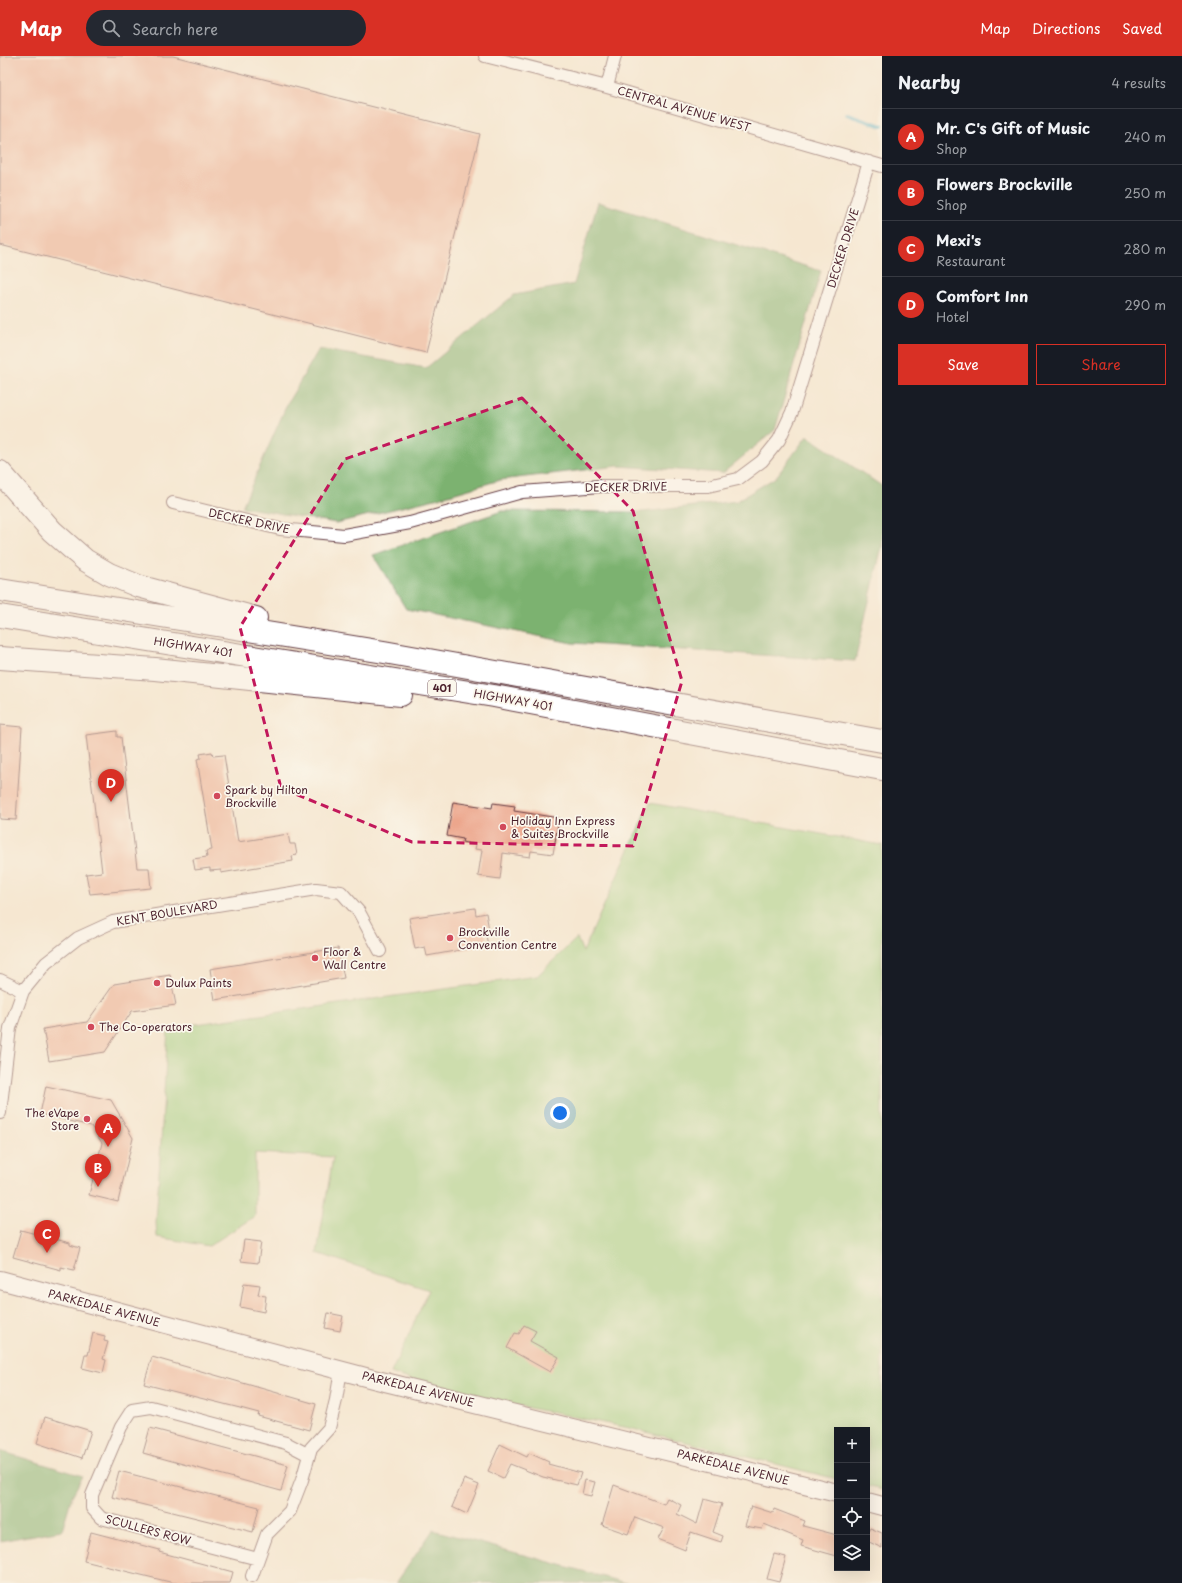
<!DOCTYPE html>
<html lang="en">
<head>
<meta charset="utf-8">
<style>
  :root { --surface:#171b24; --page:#242831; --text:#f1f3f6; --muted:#9ea1a6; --line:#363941; --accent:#d93025 }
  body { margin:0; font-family:"Playpen Sans",sans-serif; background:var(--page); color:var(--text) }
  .controls { position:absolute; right:12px; bottom:12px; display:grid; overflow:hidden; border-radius:0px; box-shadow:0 4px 16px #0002 }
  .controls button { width:36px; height:36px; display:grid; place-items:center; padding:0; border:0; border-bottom:1px solid var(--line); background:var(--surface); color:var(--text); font:20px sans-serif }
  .you { position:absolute; left:560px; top:1057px; width:14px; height:14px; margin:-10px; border:3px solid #fff; border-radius:50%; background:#1a73e8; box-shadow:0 0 0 6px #1a73e833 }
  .badge { display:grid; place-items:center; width:26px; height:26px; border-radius:50%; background:var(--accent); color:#fff; font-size:13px; font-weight:700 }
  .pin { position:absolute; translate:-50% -33px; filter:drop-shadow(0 1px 2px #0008) }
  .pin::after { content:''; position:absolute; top:21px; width:14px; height:12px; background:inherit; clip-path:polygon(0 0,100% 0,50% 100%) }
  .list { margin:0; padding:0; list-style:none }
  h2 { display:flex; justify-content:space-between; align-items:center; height:52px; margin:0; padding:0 16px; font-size:17px }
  h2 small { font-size:13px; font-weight:400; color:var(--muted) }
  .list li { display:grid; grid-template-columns:26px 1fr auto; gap:12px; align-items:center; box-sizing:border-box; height:56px; padding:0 16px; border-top:1px solid var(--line) }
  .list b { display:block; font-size:15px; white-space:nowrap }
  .list p { margin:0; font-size:13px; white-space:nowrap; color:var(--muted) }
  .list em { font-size:13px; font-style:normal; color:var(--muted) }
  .actions { display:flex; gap:8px; padding:12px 16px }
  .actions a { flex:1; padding:9px 0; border:1px solid var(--accent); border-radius:0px; text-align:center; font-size:14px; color:var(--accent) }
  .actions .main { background:var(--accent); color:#fff }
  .icon { flex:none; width:22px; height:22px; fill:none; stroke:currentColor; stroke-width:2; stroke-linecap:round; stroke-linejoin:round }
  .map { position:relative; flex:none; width:882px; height:1527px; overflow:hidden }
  header { display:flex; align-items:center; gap:24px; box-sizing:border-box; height:56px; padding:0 20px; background:var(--accent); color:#fff }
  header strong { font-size:19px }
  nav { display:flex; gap:22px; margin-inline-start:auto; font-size:14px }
  .search { width:280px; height:36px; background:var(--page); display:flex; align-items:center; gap:10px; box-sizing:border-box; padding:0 14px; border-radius:22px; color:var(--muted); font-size:15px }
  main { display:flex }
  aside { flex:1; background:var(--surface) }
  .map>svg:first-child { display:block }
  .green { fill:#9bd082; stroke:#727856 }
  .forest { fill:#7cb270; stroke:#63684e }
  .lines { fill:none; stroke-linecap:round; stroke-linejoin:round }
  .stream { stroke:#4fb1ce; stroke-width:4 }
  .building { fill:#eca68c }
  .street-casing { stroke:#643d44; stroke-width:14 }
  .secondary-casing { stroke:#643d44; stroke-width:20 }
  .highway-casing { stroke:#643d44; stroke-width:24 }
  .street { stroke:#fff; stroke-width:12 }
  .secondary { stroke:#fff; stroke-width:18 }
  .highway { stroke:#fff; stroke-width:22 }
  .marked { fill:none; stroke:#c2185b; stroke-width:3; stroke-dasharray:8 5; stroke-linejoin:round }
  .poi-dot { fill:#d1495b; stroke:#fbf7ec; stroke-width:1.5 }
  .labels { text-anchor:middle; stroke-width:3.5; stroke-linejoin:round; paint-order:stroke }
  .shield { fill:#fbf7ec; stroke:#7f6065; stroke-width:1 }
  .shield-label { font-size:10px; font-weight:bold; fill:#4a1f2b }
  .street-label { font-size:11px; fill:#4a1f2b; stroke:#fbf7ec }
  .poi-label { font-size:11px; fill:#4a1f2b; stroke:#fbf7ec; text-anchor:start }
</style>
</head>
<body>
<header>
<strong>Map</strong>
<div class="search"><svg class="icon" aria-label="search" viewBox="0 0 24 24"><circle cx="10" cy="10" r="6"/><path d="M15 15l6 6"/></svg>Search here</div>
<nav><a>Map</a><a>Directions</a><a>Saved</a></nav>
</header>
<main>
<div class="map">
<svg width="882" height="1527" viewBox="0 0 882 1527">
  <rect width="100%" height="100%" fill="#fbf7ec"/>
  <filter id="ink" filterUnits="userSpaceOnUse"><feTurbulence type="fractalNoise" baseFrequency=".025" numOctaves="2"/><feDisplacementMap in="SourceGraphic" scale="8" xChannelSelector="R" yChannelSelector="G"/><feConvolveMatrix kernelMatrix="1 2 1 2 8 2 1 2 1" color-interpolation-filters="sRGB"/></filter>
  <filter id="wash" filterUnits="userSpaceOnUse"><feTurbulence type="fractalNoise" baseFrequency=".012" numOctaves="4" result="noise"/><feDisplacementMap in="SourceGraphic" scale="16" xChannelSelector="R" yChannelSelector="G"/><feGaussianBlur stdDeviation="0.9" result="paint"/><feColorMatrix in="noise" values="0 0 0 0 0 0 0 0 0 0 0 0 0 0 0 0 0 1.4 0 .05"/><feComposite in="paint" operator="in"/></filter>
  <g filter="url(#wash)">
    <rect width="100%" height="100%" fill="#f6e7d1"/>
    <path class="green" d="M650 747 882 789V1434L867 1430V1374H837V1423L629 1372 449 1336 391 1317 429 1234 317 1197 333 1101 255 1097V1160L209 1190 157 1181 156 1166 168 972 537 920 577 882 583 896Z"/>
    <path class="forest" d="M598 146 821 215 775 374 723 417 618 410 500 424 435 443 336 467 242 451 288 346 319 293 426 312 514 239 574 228Z
      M807 380 882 430V490L855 605 572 587 406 553 373 499 502 455 643 456 737 445 776 421Z
      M0 1395 83 1420 72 1440 62 1474 0 1485Z
      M433 1474 626 1527H396Z"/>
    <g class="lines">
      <path class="stream" d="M847 58 882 70"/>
    </g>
    <g id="blocks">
      <path class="building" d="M0 0H173L480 78 426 297 0 189Z
        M0 669 22 671 16 764 0 763Z
        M117 675V681H121L137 812H149L151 832 90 838 86 818 102 816 86 679Z
        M212 696 213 700 224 699 238 786 288 778 290 788H295L297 799 292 800 293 805 221 817V814L210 815V812L195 814 193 803 207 801 206 795 212 794 197 703 201 702 200 698Z
        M453 746 492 752 493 747 515 750 514 755 559 762 553 798 531 795 530 801 503 797 500 823 478 820 482 794 475 793 476 789 462 786 463 783 447 780Z
        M475 852 476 859 486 857 489 874 485 875 488 889 427 900 425 891 415 893 409 862Z
        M338 892 344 922 215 944 210 913Z
        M170 919 176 949 132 955 105 996 49 1005 43 973 87 966 114 928Z
        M46 1030 111 1044 133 1082 118 1146 89 1139 102 1087 91 1070 40 1058Z
        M21 1174 70 1187V1189L80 1192 74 1214 61 1211V1214L13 1201Z
        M244 1184 261 1186 258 1207 241 1205Z
        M244 1227 260 1229 258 1239 266 1240 264 1256 240 1251Z
        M328 1257 343 1260 340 1275 325 1272Z
        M524 1269 536 1275 530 1285 559 1301 550 1316 507 1292 515 1277 519 1278Z
        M93 1277 105 1280 104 1285 108 1286 103 1303 106 1304 103 1317 82 1312 85 1299H88Z
        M152 1301 316 1348 309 1374 258 1360 259 1357 240 1352 144 1328Z
        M45 1361 91 1375 82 1402 37 1387Z
        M150 1372 288 1409 281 1435 143 1397Z
        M500 1388 527 1401 529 1397 549 1406 548 1408 581 1417 577 1429 543 1421 510 1408 503 1422 488 1415Z
        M119 1415 259 1451 253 1476 112 1441Z
        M464 1423 479 1429 467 1458 452 1451Z
        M585 1424 595 1426 591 1440 582 1438Z
        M614 1429 664 1448 667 1442 681 1449 677 1458 697 1468 704 1443 722 1448 713 1476 723 1480 721 1486 691 1476 685 1494 658 1483 664 1472 635 1461 628 1478 602 1469Z
        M751 1450 773 1457 774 1453 805 1465 803 1470 837 1479V1500L801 1490 803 1484 764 1468 762 1473 745 1470Z
        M870 1472 882 1477V1492L867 1485V1478Z
        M91 1476 160 1494 159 1496 233 1516 230 1527H174L84 1505Z
        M774 1498 786 1501 779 1526 767 1523Z"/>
    </g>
  </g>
  <g filter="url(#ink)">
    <use href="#blocks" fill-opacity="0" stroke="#643d44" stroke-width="1"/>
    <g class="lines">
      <defs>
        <path id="street" d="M485 0 607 31 882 110
          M607 31 615 0
          M173 447 280 473 344 479 410 467 522 436 601 430H708L738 423 762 405 779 384 792 356 869 106
          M0 924 23 935
          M0 1057 10 972 23 935 46 907 78 882 113 866 316 833 341 836 359 856 380 895
          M258 1503 101 1462 92 1452V1439L121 1371 132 1354 151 1351 286 1387 309 1399
          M252 1520 267 1478 290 1455 302 1424 311 1392 329 1372 336 1344 341 1314"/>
        <path id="secondary" d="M0 1224 373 1323 837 1437
          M867 1446 882 1450"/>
        <path id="highway" d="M0 416 52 475 85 504 109 518 138 530 256 562
          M0 534 384 596 882 685
          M0 560 494 640 882 713
          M0 602 155 613 401 639"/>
      </defs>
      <use href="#street" class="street-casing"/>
      <use href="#secondary" class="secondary-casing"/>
      <use href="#highway" class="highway-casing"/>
      <use href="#street" class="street"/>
      <use href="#secondary" class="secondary"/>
      <use href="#highway" class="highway"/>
    </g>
  </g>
  <path d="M0 0H882V1527H0ZM522 342 633 455 682 625 633 790 412 786 281 732 240 571 345 403Z" fill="#f6e7d1" fill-opacity=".55" fill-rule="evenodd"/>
  <path class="marked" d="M522 342 633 455 682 625 633 790 412 786 281 732 240 571 345 403Z"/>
  <g class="poi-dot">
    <circle cx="217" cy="740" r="4"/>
    <circle cx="503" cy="771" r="4"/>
    <circle cx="450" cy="882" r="4"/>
    <circle cx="315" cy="902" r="4"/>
    <circle cx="157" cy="927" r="4"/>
    <circle cx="91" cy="971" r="4"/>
    <circle cx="87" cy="1063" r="4"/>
  </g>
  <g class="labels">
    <rect class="shield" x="428" y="624" width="28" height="16" rx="3"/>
    <g class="shield-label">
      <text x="442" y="636">401</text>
    </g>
    <g class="street-label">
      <text transform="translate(684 53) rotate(16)" y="4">CENTRAL AVENUE WEST</text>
      <text transform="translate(843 192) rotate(-73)" y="4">DECKER DRIVE</text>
      <text transform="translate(626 431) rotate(-1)" y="4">DECKER DRIVE</text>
      <text transform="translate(249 465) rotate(12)" y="4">DECKER DRIVE</text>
      <text transform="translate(193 591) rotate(9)" y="4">HIGHWAY 401</text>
      <text transform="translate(513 644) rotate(10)" y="4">HIGHWAY 401</text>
      <text transform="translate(167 857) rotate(-10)" y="4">KENT BOULEVARD</text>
      <text transform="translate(104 1252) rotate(15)" y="4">PARKEDALE AVENUE</text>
      <text transform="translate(418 1333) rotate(14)" y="4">PARKEDALE AVENUE</text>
      <text transform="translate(733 1411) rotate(14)" y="4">PARKEDALE AVENUE</text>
      <text transform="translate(148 1474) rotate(15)" y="4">SCULLERS ROW</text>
    </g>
    <g class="poi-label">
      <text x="225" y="738">Spark by Hilton<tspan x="225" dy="13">Brockville</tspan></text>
      <text x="511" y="769">Holiday Inn Express<tspan x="511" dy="13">&amp; Suites Brockville</tspan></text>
      <text x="458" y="880">Brockville<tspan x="458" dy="13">Convention Centre</tspan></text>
      <text x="323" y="900">Floor &amp;<tspan x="323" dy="13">Wall Centre</tspan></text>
      <text x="165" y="931">Dulux Paints</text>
      <text x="99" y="975">The Co-operators</text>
      <text x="79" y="1061" text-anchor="end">The eVape<tspan x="79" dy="13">Store</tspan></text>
    </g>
  </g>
</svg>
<div class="controls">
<button>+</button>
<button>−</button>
<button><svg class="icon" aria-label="locate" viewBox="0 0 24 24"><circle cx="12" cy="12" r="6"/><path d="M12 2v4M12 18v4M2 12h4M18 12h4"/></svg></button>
<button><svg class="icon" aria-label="layers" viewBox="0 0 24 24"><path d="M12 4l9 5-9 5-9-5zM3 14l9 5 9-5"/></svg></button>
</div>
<div class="you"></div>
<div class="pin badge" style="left:108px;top:1091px">A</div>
<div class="pin badge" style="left:98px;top:1131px">B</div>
<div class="pin badge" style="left:47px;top:1197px">C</div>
<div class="pin badge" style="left:111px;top:746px">D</div>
</div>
<aside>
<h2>Nearby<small>4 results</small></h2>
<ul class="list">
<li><span class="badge">A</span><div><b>Mr. C's Gift of Music</b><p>Shop</p></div><em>240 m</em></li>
<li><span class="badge">B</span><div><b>Flowers Brockville</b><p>Shop</p></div><em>250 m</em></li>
<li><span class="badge">C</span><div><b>Mexi's</b><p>Restaurant</p></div><em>280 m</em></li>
<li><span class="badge">D</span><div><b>Comfort Inn</b><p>Hotel</p></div><em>290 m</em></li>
</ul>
<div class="actions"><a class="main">Save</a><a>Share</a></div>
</aside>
</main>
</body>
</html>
